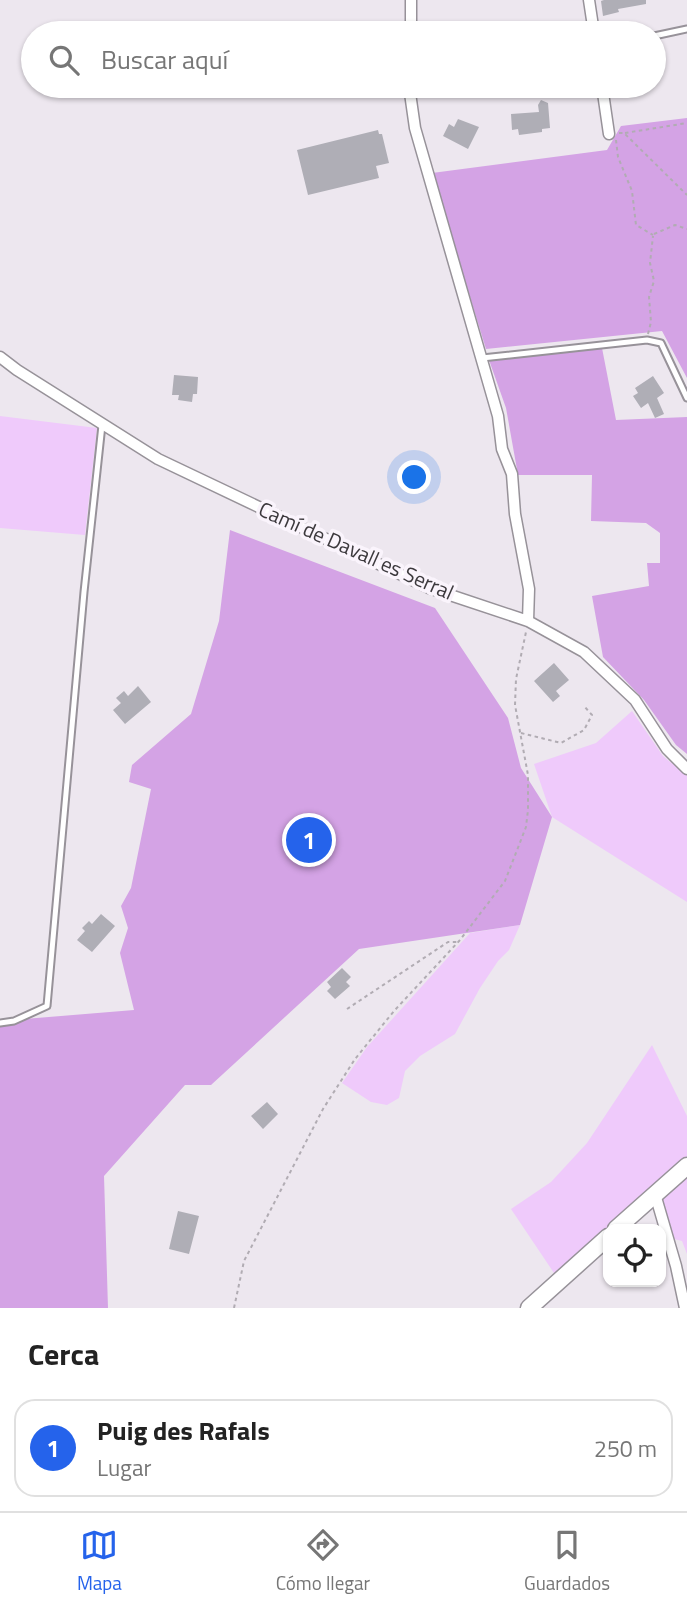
<!DOCTYPE html>
<html lang="es">
<head>
<meta charset="utf-8">
<style>
  :root { --surface:#fff; --page:#f6f6f6; --text:#222; --muted:#767676; --line:#e0e0e0; --accent:#2563eb }
  body { margin:0; font-family:"Titillium Web",sans-serif; background:var(--page); color:var(--text) }
  .controls { position:absolute; right:21px; bottom:21px; display:grid; overflow:hidden; border-radius:14px; box-shadow:0 2px 5px #0004 }
  .controls button { width:63px; height:63px; display:grid; place-items:center; padding:0; border:0; border-bottom:2px solid var(--line); background:var(--surface); color:var(--text); font:35px sans-serif }
  .you { position:absolute; left:415px; top:478px; width:24px; height:24px; margin:-18px; border:5px solid #fff; border-radius:50%; background:#1a73e8; box-shadow:0 0 0 10px #1a73e833 }
  .badge { display:grid; place-items:center; width:46px; height:46px; border-radius:50%; background:var(--accent); color:#fff; font-size:23px; font-weight:700 }
  .pin { position:absolute; translate:-50% -50%; border:4px solid #fff; box-shadow:0 2px 7px #0006 }
  .list { margin:0; padding:0; list-style:none }
  h2 { display:flex; justify-content:space-between; align-items:center; height:91px; margin:0; padding:0 28px; font-size:30px }
  h2 small { font-size:23px; font-weight:400; color:var(--muted) }
  .list li { display:grid; grid-template-columns:46px 1fr auto; gap:21px; align-items:center; box-sizing:border-box; height:98px; margin:0 14px 14px; padding:0 14px; border:2px solid var(--line); border-radius:21px }
  .list b { display:block; font-size:26px; white-space:nowrap }
  .list p { margin:0; font-size:23px; white-space:nowrap; color:var(--muted) }
  .list em { font-size:23px; font-style:normal; color:var(--muted) }
  .icon { flex:none; width:38px; height:38px; fill:none; stroke:currentColor; stroke-width:2; stroke-linecap:round; stroke-linejoin:round }
  .map { position:relative; flex:none; width:687px; height:1308px; overflow:hidden }
  .search { position:absolute; background:var(--surface); box-shadow:0 2px 5px #0004; left:21px; right:21px; top:21px; height:77px; display:flex; align-items:center; gap:18px; box-sizing:border-box; padding:0 24px; border-radius:38px; color:var(--muted); font-size:26px }
  .sheet { height:203px; background:var(--surface) }
  nav { display:flex; justify-content:space-around; align-items:center; box-sizing:border-box; height:98px; border-top:2px solid var(--line); background:var(--surface); font-size:19px; color:var(--muted) }
  nav a { display:grid; justify-items:center; gap:4px }
  nav .on { color:var(--accent) }
  .map>svg:first-child { display:block }
  .green { fill:#efcafb }
  .forest { fill:#d4a3e5 }
  .building { fill:#afaeb6 }
  .lines { fill:none; stroke-linecap:round; stroke-linejoin:round }
  .service-casing { stroke:#979299; stroke-width:9 }
  .minor-casing { stroke:#979299; stroke-width:13 }
  .primary-casing { stroke:#979299; stroke-width:19 }
  .path { stroke:#b1acb3; stroke-width:2; stroke-dasharray:3.5 3.5; stroke-linecap:butt }
  .service { stroke:#fff; stroke-width:5 }
  .minor { stroke:#fff; stroke-width:10 }
  .primary { stroke:#fff; stroke-width:16 }
  .labels { text-anchor:middle; stroke-width:7; stroke-linejoin:round; paint-order:stroke }
  .street-label { font-size:21px; fill:#3c393d; stroke:#faf4fc }
</style>
</head>
<body>
<div class="map">
<svg width="687" height="1308" viewBox="0 0 687 1308">
  <rect width="100%" height="100%" fill="#ede7ef"/>
  <path class="green" d="M0 416 97 428 85 535 0 528Z
    M632 711 663 756 687 776V902L552 817 534 764 596 743Z
    M520 925 509 950 498 961 480 988 455 1034 420 1056 405 1071 399 1098 387 1105 371 1102 342 1083 367 1047 470 933Z
    M652 1045 687 1116V1156L556 1276 511 1209 551 1182 587 1143Z
    M687 1171V1254L682 1241 670 1238C659 1198 655 1200 687 1171Z"/>
  <path class="forest" d="M687 118V378L662 331 486 349 432 173 607 150 621 126Z
    M602 348 616 420 687 417V754L676 745 644 700 603 657 592 596 649 586 647 563H660V533L646 523 591 521 592 475H518L506 408 489 360Z
    M230 530 435 608 508 718 521 768 552 817 520 925 359 949 211 1085H185L104 1176 108 1308H0V1021L134 1010 120 953 128 928 121 906 131 888 151 789 129 782 132 765 191 714 219 621Z"/>
  <path class="building" d="M604 0H646V4L618 9 619 12 603 16 601 1Z
    M554 24 555 33H521L520 28Z
    M541 100 548 103 550 128 542 129V132L519 135 518 129 512 130 511 114 539 112 538 105Z
    M458 119 479 127 468 149 443 136 449 124 454 127Z
    M378 130 379 134H382L389 163 376 166 379 178 308 195 297 150Z
    M174 375 198 377 197 394H193L192 402 178 400 179 395H172Z
    M653 376 664 393 657 398 664 414 655 418 648 403 641 408 633 396 638 393 635 388Z
    M554 663 569 680 556 691 560 696 553 702 534 681Z
    M138 686 151 702 125 724 113 710 121 703 116 698 124 691 128 696Z
    M101 914 115 926 92 952 77 940 85 931 82 928 89 921 92 924Z
    M342 968 351 977 346 982 350 986 335 999 327 991 331 987 327 982Z
    M267 1102 278 1114 263 1129 251 1116Z
    M178 1211 199 1216 189 1254 169 1249Z"/>
  <g class="lines">
    <defs>
      <path id="service" d="M654 36 687 29
        M482 358 647 340 661 343 687 398
        M0 1023 14 1021 47 1006 84 592 102 425"/>
      <path id="minor" d="M589 0 594 33
        M411 33V0
        M409 86 415 128 498 416 502 449 512 474 515 514 529 589 528 621
        M602 86 609 134
        M0 357 17 370 158 459 429 588 528 621 584 652 635 700 667 749 687 769
        M655 1194 676 1266 685 1308"/>
      <path id="primary" d="M616 1229 687 1166
        M529 1308 608 1237"/>
    </defs>
    <use href="#service" class="service-casing"/>
    <use href="#minor" class="minor-casing"/>
    <use href="#primary" class="primary-casing"/>
    <path class="path" d="M619 133H624L687 195
      M625 133 687 123
      M616 140 618 157 632 191 636 225 653 235
      M654 234 675 225 687 229
      M648 334 651 322 649 297 654 281 650 263 653 236
      M521 733 561 743 584 730 592 715 584 706
      M347 1009 448 942H458
      M234 1308 244 1261 323 1109 355 1059 394 1011 460 940 505 881 526 827 528 810V775L515 705 516 679 526 632"/>
    <use href="#service" class="service"/>
    <use href="#minor" class="minor"/>
    <use href="#primary" class="primary"/>
  </g>
  <g class="labels">
    <g class="street-label">
      <text transform="translate(356 551) rotate(24)" y="7">Camí de Davall es Serral</text>
    </g>
  </g>
</svg>
<div class="controls">
<button><svg class="icon" aria-label="locate" viewBox="0 0 24 24"><circle cx="12" cy="12" r="6"/><path d="M12 2v4M12 18v4M2 12h4M18 12h4"/></svg></button>
</div>
<div class="you"></div>
<div class="pin badge" style="left:309px;top:840px">1</div>
<div class="search"><svg class="icon" aria-label="search" viewBox="0 0 24 24"><circle cx="10" cy="10" r="6"/><path d="M15 15l6 6"/></svg>Buscar aquí</div>
</div>
<section class="sheet">
<h2>Cerca<small></small></h2>
<ul class="list">
<li><span class="badge">1</span><div><b>Puig des Rafals</b><p>Lugar</p></div><em>250 m</em></li>
</ul>
</section>
<nav>
<a class="on"><svg class="icon" aria-label="map" viewBox="0 0 24 24"><path d="M3 6l6-2 6 2 6-2v14l-6 2-6-2-6 2zM9 4v14M15 6v14"/></svg>Mapa</a>
<a><svg class="icon" aria-label="directions" viewBox="0 0 24 24"><path d="M12 3l9 9-9 9-9-9zM9 14v-3h6M13 9l2 2-2 2"/></svg>Cómo llegar</a>
<a><svg class="icon" aria-label="saved" viewBox="0 0 24 24"><path d="M7 4h10v16l-5-4-5 4z"/></svg>Guardados</a>
</nav>
</body>
</html>
